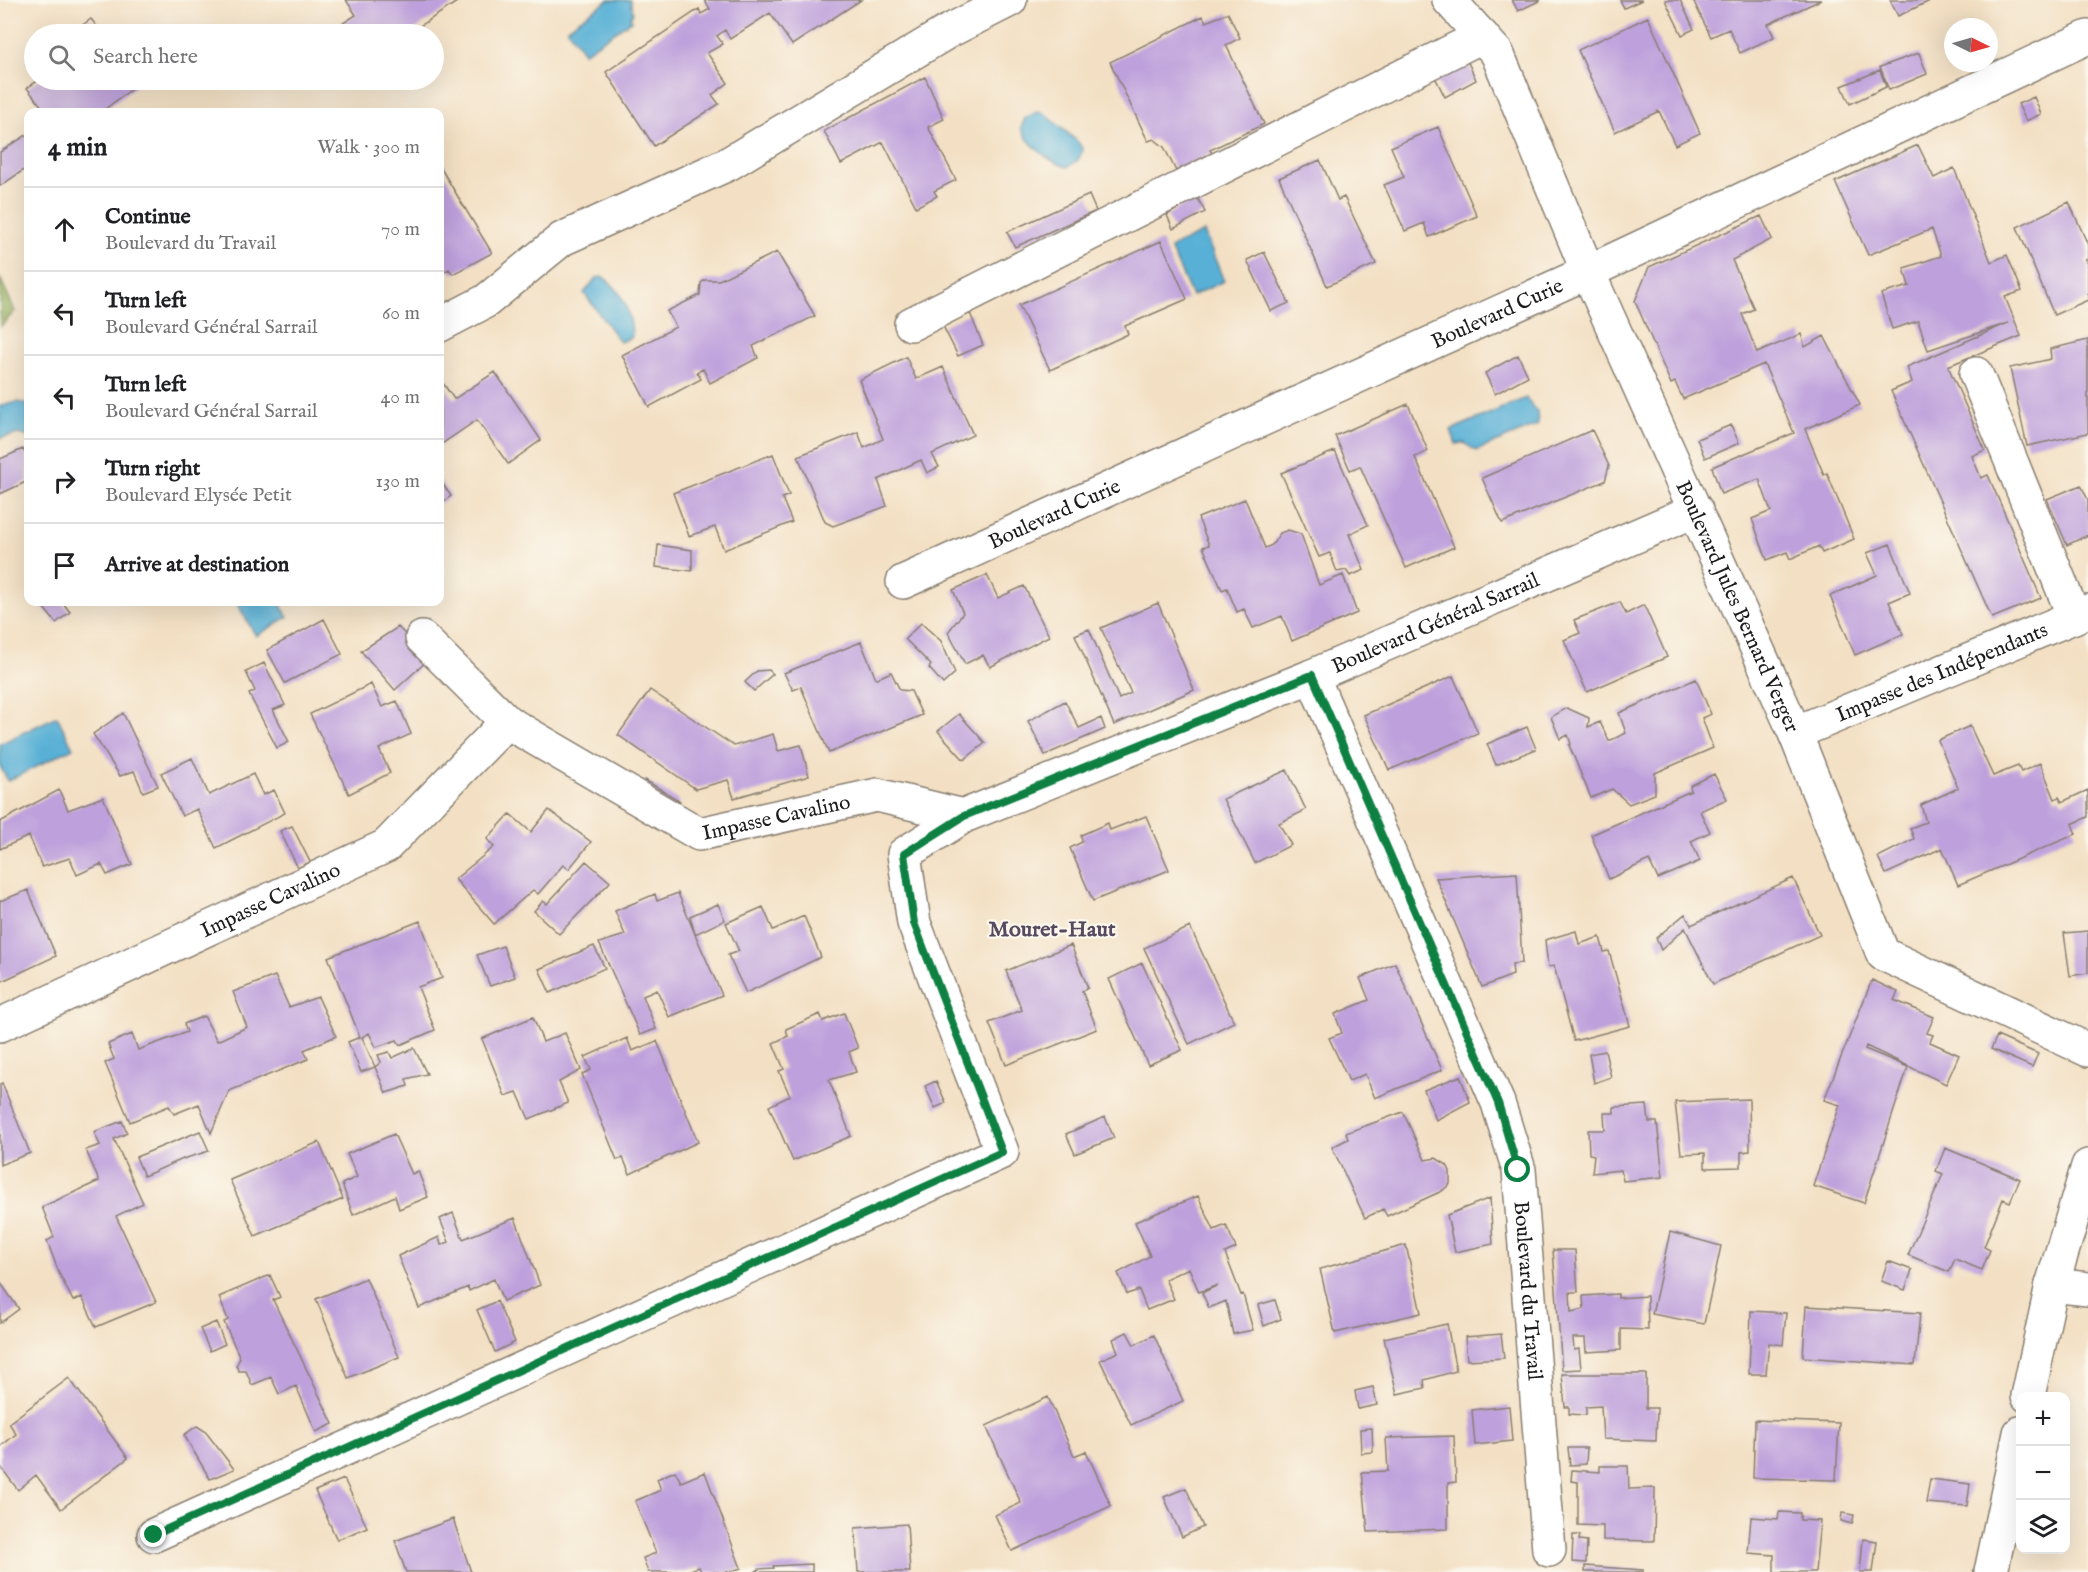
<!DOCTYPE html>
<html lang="en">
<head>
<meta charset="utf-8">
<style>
  :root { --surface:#fff; --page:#f2f2f2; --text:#202124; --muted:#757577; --line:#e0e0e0 }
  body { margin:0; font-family:"IM FELL English",serif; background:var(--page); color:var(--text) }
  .controls { position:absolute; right:18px; bottom:18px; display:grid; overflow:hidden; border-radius:12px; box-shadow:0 6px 24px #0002 }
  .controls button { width:54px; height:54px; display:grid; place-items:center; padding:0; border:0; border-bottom:2px solid var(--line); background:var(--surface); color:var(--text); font:30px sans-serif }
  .compass { position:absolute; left:1944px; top:18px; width:54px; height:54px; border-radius:50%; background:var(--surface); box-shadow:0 6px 24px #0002; rotate:95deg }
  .stop { position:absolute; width:18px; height:18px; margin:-14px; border:4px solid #0b8043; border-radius:50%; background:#fff }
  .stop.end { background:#0b8043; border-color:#fff; box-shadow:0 2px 6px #0008 }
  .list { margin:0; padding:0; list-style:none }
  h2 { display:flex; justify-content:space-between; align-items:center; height:78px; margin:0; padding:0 24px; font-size:26px }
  h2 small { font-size:20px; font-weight:400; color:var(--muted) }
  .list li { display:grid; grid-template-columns:39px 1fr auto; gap:18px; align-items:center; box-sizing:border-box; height:84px; padding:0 24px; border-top:2px solid var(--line) }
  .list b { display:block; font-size:22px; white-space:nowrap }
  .list p { margin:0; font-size:20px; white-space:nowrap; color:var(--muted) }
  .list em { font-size:20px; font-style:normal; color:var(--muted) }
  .icon { flex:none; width:33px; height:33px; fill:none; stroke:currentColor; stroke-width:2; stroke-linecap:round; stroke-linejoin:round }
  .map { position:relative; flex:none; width:2088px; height:1572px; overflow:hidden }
  .search { position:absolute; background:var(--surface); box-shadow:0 6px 24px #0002; left:24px; top:24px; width:420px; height:66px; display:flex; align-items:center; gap:15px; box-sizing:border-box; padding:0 21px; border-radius:33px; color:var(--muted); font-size:22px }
  .panel { position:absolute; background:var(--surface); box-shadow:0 6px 24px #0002; left:24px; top:108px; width:420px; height:498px; border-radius:12px }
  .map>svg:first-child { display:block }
  .forest { fill:#96b062; stroke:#59663f; stroke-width:1.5 }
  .water { fill:#59b0d6; stroke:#3a6679; stroke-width:1.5 }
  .building { fill:#bea0dc }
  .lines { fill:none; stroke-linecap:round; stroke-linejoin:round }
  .minor-casing { stroke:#887e70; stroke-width:36 }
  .minor { stroke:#fff; stroke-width:33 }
  .route { stroke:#0b8043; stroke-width:8 }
  .labels { text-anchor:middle; stroke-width:4.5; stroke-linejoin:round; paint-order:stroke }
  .street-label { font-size:21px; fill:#1c1c1c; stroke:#fbf7ec }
  .neighbourhood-label { font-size:22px; font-weight:bold; fill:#554a5f; stroke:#fbf7ec }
</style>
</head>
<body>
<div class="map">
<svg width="2088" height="1572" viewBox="0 0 2088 1572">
  <rect width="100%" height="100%" fill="#fbf7ec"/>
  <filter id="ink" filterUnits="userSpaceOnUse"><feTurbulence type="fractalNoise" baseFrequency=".0167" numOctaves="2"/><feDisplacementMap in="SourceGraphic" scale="12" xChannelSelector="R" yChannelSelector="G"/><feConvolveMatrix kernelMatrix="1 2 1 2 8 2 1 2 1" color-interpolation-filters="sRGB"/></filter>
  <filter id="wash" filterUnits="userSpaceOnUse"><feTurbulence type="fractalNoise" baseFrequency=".008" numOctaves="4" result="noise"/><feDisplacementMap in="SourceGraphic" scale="24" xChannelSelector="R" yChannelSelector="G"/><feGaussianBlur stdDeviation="1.35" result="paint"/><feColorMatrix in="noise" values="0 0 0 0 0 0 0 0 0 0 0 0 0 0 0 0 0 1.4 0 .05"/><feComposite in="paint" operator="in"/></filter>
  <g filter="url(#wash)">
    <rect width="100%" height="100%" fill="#f3e0c4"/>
    <path class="forest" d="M0 278 15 311 0 327Z"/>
    <path class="water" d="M609 0H630L633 13 630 17 632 20 584 53 567 28Z
      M1037 112 1044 113 1078 142 1083 150 1078 160 1068 167C1052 164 1027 144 1021 128L1025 118Z
      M1204 232 1224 281 1192 296 1170 248Z
      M603 277C622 289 632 315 632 337L620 342 584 293 596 278Z
      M1526 398 1537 411 1538 425 1476 451 1464 443 1456 444 1451 430Z
      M17 402 28 404V437L19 434 0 438V406Z
      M236 602H279L288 617 256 636Z
      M57 716 73 748 8 781 0 766V744Z"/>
    <g id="blocks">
      <path class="building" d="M346 0H460L408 34H326L356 15Z
        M704 0H861L792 45 770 13 730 39 725 30 717 36 723 44 707 53 728 83 712 95 719 104 654 146 606 72 699 9 701 14 710 9Z
        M1512 0H1541L1518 11Z
        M1620 0H1642L1624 8Z
        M1665 0H1680L1694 29 1682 35Z
        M1693 0H1821L1768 24 1774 37 1740 53 1729 29 1711 37Z
        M1890 0H1932L1898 16Z
        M1228 13 1240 38 1226 45 1264 124 1210 150 1212 153 1176 171 1164 147 1154 139 1148 141 1110 62 1203 16 1206 22Z
        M1648 17 1700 133 1675 145 1659 111 1615 132 1578 50Z
        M91 19 103 34H70Z
        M1919 53 1927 74 1889 90 1880 67Z
        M1467 60 1476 80 1445 97 1435 77Z
        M1880 70 1886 87 1850 104 1842 86Z
        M925 77 944 119 928 127 956 180 934 191 937 196 916 207 883 142 841 164 824 131Z
        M39 80H139L141 82 101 112H46L27 88Z
        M2034 97 2041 114 2026 121 2018 104Z
        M1438 127 1477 216 1429 237 1424 223 1405 231 1384 185 1404 177 1391 147Z
        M28 134V167L0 186V152Z
        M1918 145 1934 178 1954 168 1991 262 2007 255 2022 291 2005 297 2021 336 1948 366 1985 450 1972 456 1981 478 1988 475 2041 598 1992 618 1891 391 1912 382 1907 367 2008 323 1928 350 1918 321 1892 329 1881 294 1909 286 1904 268 1941 256 1932 229 1868 255 1835 182Z
        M1320 160 1338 200 1344 197 1376 264 1327 286 1279 178Z
        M440 167 492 253 453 274 449 269 440 274Z
        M1089 195 1096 211 1015 247 1007 232Z
        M1197 197 1205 212 1173 229 1167 215Z
        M2069 202 2088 245V259L2085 260 2088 266V300L2054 315 2017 227Z
        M1761 216 1772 239 1732 260 1754 309 1742 314 1757 353 1801 334 1805 347 1824 336 1860 405 1805 429 1824 475 1827 473 1854 539 1822 553 1819 546 1790 559 1787 552 1767 560 1752 519 1771 511 1759 479 1721 494 1712 467 1794 433 1764 364 1683 399 1675 382 1671 384 1635 301 1649 267Z
        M1161 241 1187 299 1125 326 1128 334 1050 370 1019 305Z
        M777 252 815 316 753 346 758 358 710 383 703 369 697 372 701 379 649 407 622 355 676 327 667 311 700 295 701 283 705 280H719Z
        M1264 252 1289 303 1271 311 1247 260Z
        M970 313 983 345 958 356 943 326Z
        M2088 340V433L2027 446 2010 368 2051 359 2050 349Z
        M1518 355 1528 376 1495 394 1485 373Z
        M906 357 916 379 943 367 973 435 932 454 939 467 927 473 921 460 878 480 887 506 833 526 825 522 798 456 858 432 864 448 883 439 859 380Z
        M495 372 541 440 508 464 477 420 440 445V379L454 399Z
        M1408 404 1428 451 1415 457 1454 547 1406 568 1360 466 1350 470 1335 436Z
        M1731 425 1739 443 1705 458 1697 439Z
        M1592 430 1609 466 1605 481 1502 523 1482 478Z
        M23 449 28 460V481L0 494V459Z
        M1335 451 1368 525 1349 534 1364 570 1350 576 1346 570 1337 572 1330 553 1319 557 1281 473Z
        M773 454 789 495 782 498 792 522 724 550 715 527 689 536 673 493Z
        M440 480 451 496 440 504Z
        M2081 485 2088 500V535L2067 545 2047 499Z
        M1245 499 1265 548 1272 545 1280 533 1288 530 1301 534 1319 585 1343 575 1357 613 1292 641 1282 616 1253 628 1244 609 1237 612 1227 588 1222 590 1203 547 1209 545 1198 518Z
        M1890 544 1910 593 1889 602 1903 634 1855 655 1830 596 1877 575 1867 553Z
        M658 545 692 550V571L656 567Z
        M987 575 998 598 1024 586 1049 636 990 667 983 655 965 664 948 632 963 613 953 590Z
        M39 602H62L70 612 56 623Z
        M1620 602 1626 614 1644 605 1667 657 1587 692 1564 640 1580 633 1574 620Z
        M1158 603 1194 690 1114 725 1075 635 1089 629 1119 699 1131 693 1101 628Z
        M324 619 342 654 285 683 267 650Z
        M921 623 941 641 955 673 943 684 929 668 931 665 905 639Z
        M398 627 429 659 395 690 361 651Z
        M861 642 876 679 891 672 900 690 911 691 922 715 829 753 801 687 793 690 784 673Z
        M264 663 285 705 273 710 289 742 277 748 249 694 255 691 246 672Z
        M769 670 773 674 754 691 745 682 757 671Z
        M1453 676 1478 733 1389 770 1364 715Z
        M1696 679 1711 714 1702 718 1713 748 1655 773V794L1629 804 1612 789 1591 798 1569 745 1571 744 1568 735 1560 739 1551 717 1567 708 1589 718 1588 727 1600 722 1609 741 1626 733 1619 713Z
        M371 684 382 707 397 701 411 734 379 749 390 773 349 794 310 714Z
        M650 690 734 746 773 734 778 751 801 745 809 776 734 798 728 780 696 789 618 735Z
        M1065 701 1079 728 1101 718 1105 729 1045 755 1028 721Z
        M123 713 158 786 143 792 134 771 120 776 93 734Z
        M959 714 985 743 964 760 938 731Z
        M1970 726 1993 776 2018 766 2021 772 2040 763 2055 799 2059 797 2062 802 2088 790V817L2072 824 2076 834 1958 885 1942 848 1886 874 1878 857 1914 839 1910 828 1926 822 1921 805 1958 788 1938 740Z
        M1527 727 1536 749 1496 765 1487 744Z
        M192 758 209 795 253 774 263 795 274 790 285 813 216 848 197 809 182 816 161 773Z
        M1287 770 1306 810 1279 823 1291 845 1255 863 1223 799Z
        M1714 774 1727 799 1700 811 1710 832 1691 841 1700 861 1658 879 1649 860 1609 879 1591 835 1691 791 1690 786Z
        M645 780 680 801 674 811 639 790Z
        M59 790 68 810 103 797 132 864 107 875 101 864 77 875 70 858 42 867 29 836 0 849V822Z
        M549 810 591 842 569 869 563 865 538 894 533 890 494 924 455 879 494 847 487 839 510 814 531 832Z
        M1146 816 1169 870 1093 901 1070 848 1082 842 1081 835 1108 823 1110 830Z
        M292 826 310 862 298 868 280 831Z
        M586 861 610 882 559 934 534 911 543 901 547 904Z
        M1517 873 1522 963 1512 964 1513 975 1482 987 1436 878Z
        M1793 878 1820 935 1713 984 1685 928 1661 950 1656 938 1685 914 1691 925Z
        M28 890 56 956 0 982V901Z
        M678 893 695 934 690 916 718 904 725 920 695 934 722 995 669 1017 657 990 643 996 656 1029 640 1035 599 943 625 935 615 911 655 894 657 901Z
        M763 907 773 930 804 916 821 957 746 993 728 955 739 951 726 923Z
        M420 921 442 978 418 987 435 1030 400 1045 397 1040 376 1047 369 1033 362 1037 375 1067 361 1072 348 1042 360 1037 328 957Z
        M1190 927 1234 1022 1189 1044 1144 948Z
        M1576 931 1579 944 1600 937 1604 952 1609 951 1630 1026 1574 1041 1554 966 1548 967 1545 940Z
        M2088 931V973L2070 976 2064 933Z
        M1071 945 1088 988 1082 991 1097 1029 1006 1065 989 1023 1022 1010 1006 971Z
        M503 946 515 977 490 986 477 955Z
        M594 946 605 968 550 993 539 969Z
        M1142 963 1182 1050 1148 1065 1109 979Z
        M1395 963 1442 1070 1375 1098 1365 1074 1349 1081 1329 1038 1342 1033 1335 1014 1369 1000 1360 978Z
        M275 976 289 1007 318 997 336 1036 304 1050 308 1059 229 1091 211 1133 199 1104 174 1114 169 1106 130 1122 105 1063 114 1059 108 1044 132 1034 138 1050 187 1032 184 1024 204 1016 217 1041 247 1027 233 992Z
        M1872 980 1898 992 1894 1000 1934 1017 1927 1033 1933 1035 1930 1042 1959 1055 1946 1084 1866 1046 1865 1049 1908 1067 1864 1203 1813 1186 1840 1105 1824 1100Z
        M844 1013 858 1048 849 1052 856 1072 829 1080 851 1136 793 1161 769 1106 790 1096 779 1071 784 1069 773 1043 788 1036 786 1029 820 1014 823 1021Z
        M533 1017 543 1042 565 1033 581 1070 559 1082 568 1103 529 1119 517 1092 505 1096 482 1039Z
        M1997 1036 2038 1054 2032 1067 1991 1049Z
        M627 1038 632 1051 657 1041 698 1142 630 1174 623 1158 617 1160 582 1074 591 1070 585 1057Z
        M414 1048 427 1074 406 1079 408 1086 386 1093 375 1067 381 1062 378 1055 389 1052 392 1058Z
        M1605 1051 1611 1077 1594 1083 1589 1054Z
        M1460 1076 1470 1102 1436 1120 1424 1090Z
        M936 1081 946 1103 935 1108 925 1086Z
        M2 1083 30 1153 0 1165V1084Z
        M1749 1099 1750 1151 1741 1152V1167L1705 1168V1153L1681 1154 1675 1102Z
        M1647 1105 1649 1122H1657L1663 1177 1623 1181 1621 1170 1592 1173 1594 1155 1589 1154 1588 1130H1605L1604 1113H1614V1107Z
        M1403 1112 1425 1160 1436 1158 1447 1165 1450 1171V1184L1442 1191 1387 1216 1383 1209 1365 1218 1332 1147 1348 1139 1346 1133Z
        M1105 1117 1114 1138 1075 1154 1066 1134Z
        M122 1121 127 1133 114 1139 143 1203 116 1216 156 1302 96 1327 82 1297 73 1301 59 1273 47 1241 54 1237 42 1207 99 1181 86 1150 100 1145 94 1132Z
        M200 1131 209 1151 183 1159 144 1176 136 1157Z
        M394 1134 412 1174 418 1171 428 1197 399 1209 395 1196 353 1215 342 1184 357 1177 347 1154Z
        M319 1142 343 1199 255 1236 230 1180Z
        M1945 1148 2020 1179 2010 1202 2003 1199 1984 1247 1990 1250 1982 1270 1955 1259 1949 1272 1908 1255 1943 1174 1936 1171Z
        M1198 1196 1214 1230 1226 1225 1236 1248 1225 1253 1241 1295 1243 1294 1253 1330 1233 1334 1226 1301 1209 1308 1202 1293 1218 1285 1199 1292 1189 1268 1165 1279 1174 1299 1147 1310 1139 1290 1127 1294 1118 1273 1150 1256 1135 1222Z
        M1490 1198 1493 1244 1455 1252 1447 1215Z
        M453 1213 463 1239 515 1218 540 1285 503 1301 494 1279 469 1291 468 1287 419 1308 398 1256 439 1237 441 1245 449 1242 440 1219Z
        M1670 1232 1721 1246 1704 1324 1652 1314Z
        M1406 1245 1421 1313 1335 1333 1320 1269Z
        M1553 1250H1575L1578 1292H1570L1571 1312 1584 1309 1583 1296 1618 1294V1298L1647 1296 1648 1330 1621 1329V1350L1586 1352 1585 1338H1573L1574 1350 1579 1349 1581 1369 1562 1370Z
        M1888 1261 1912 1270 1905 1290 1881 1281Z
        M270 1275 280 1297 273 1300 333 1424 316 1432 296 1386 279 1394 271 1377 252 1385 246 1371H239L236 1366 240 1358 224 1322 228 1320 219 1297Z
        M366 1278 399 1357 348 1378 316 1299Z
        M0 1282 19 1309 0 1323Z
        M1275 1300 1281 1319 1264 1326 1258 1305Z
        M497 1301 515 1342 495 1352 477 1310Z
        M1806 1306 1920 1313 1915 1365 1803 1357Z
        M1751 1311 1786 1313 1783 1345 1769 1343 1766 1374H1749Z
        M216 1322 225 1344 210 1351 200 1329Z
        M1447 1324 1456 1371 1424 1380 1425 1388 1397 1394 1384 1338Z
        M1127 1332 1134 1345 1154 1335 1183 1401 1131 1425 1100 1360 1118 1352 1113 1339Z
        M1501 1334 1504 1358 1467 1360 1465 1337Z
        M1562 1374H1646V1408H1657L1656 1441 1603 1439 1601 1406 1586 1407V1415L1569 1414V1407H1565Z
        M69 1378 128 1458 61 1509 36 1475 18 1490 0 1466V1447L16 1434 9 1423Z
        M1373 1387 1377 1405 1358 1409 1355 1391Z
        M1048 1397 1074 1456 1086 1451 1111 1506 1012 1551 995 1515 1021 1503 986 1426Z
        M1509 1406 1512 1441 1475 1445 1472 1410Z
        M1755 1420 1839 1423 1836 1480 1753 1478Z
        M197 1426 205 1431 234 1469 210 1479 184 1435Z
        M1372 1428 1373 1452 1361 1453 1360 1429Z
        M1454 1436 1456 1482 1448 1483V1529L1368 1532 1362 1472 1388 1471 1386 1438Z
        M1568 1448H1587L1586 1464 1570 1465Z
        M1600 1466H1628L1629 1489 1655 1488 1654 1541 1603 1540V1526L1578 1525V1482L1571 1481 1572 1470 1600 1472Z
        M675 1471 681 1482 705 1472 741 1568 729 1572H701L699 1567 685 1572H648L643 1558 656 1553 635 1501 661 1490 657 1479Z
        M344 1479 367 1527 337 1540 315 1491Z
        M1930 1479 1970 1484 1967 1506 1926 1503Z
        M1186 1488 1203 1527 1182 1537 1164 1497Z
        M1779 1512 1800 1513V1520L1820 1521 1815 1572H1774V1555L1748 1553 1751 1517 1778 1519Z
        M1842 1513 1854 1515 1852 1524 1841 1521Z
        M453 1519 471 1572H406L395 1541Z
        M907 1524 910 1572H858L855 1528Z
        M1573 1535H1580L1579 1540 1587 1541 1586 1563 1572 1562Z
        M1863 1539 1877 1541 1873 1572H1860Z
        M812 1564V1572H755L759 1569 774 1568 773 1566Z
        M1585 1566 1643 1570V1572H1585Z"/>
    </g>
  </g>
  <g filter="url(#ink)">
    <use href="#blocks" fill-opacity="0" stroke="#887e70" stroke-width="1.5"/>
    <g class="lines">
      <defs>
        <g id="minor">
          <path id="s1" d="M1449 0 1497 53 1588 272 1795 733 1883 954 2088 1050"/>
          <path d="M911 324 1482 36"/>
          <path d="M440 325 486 301 562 239 728 164 947 32 1010 0"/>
          <path d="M1976 374 2074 617"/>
          <path id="s2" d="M903 582 1588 272 2088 37"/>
          <path d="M422 638 507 722"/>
          <path id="s3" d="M1312 676 1498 1103 1519 1170 1549 1550"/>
          <path id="s4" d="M1795 733 2088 611"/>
          <path id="s5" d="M0 1025 386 846 507 722 699 834 877 795 964 816"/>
          <path d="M2052 1285 2088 1289"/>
          <path d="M2028 1396 2052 1285 2088 1166"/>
          <path id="s6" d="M154 1535 1002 1152 914 923 904 854 964 816 1312 676 1696 510"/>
          <path d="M1991 1572 2020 1433"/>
        </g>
      </defs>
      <use href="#minor" class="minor-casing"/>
      <use href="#minor" class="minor"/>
    </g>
  </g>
  <g class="lines" filter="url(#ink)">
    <path class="route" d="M154 1535 1002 1152 914 923 904 854 964 816 1312 675 1498 1103 1518 1170"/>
  </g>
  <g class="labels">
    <g class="street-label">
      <text dy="7" stroke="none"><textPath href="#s2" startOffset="652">Boulevard Curie</textPath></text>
      <text dy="7" stroke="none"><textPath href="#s2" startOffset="166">Boulevard Curie</textPath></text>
      <text dy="7" stroke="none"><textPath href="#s1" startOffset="675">Boulevard Jules Bernard Verger</textPath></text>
      <text dy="7" stroke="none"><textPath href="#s6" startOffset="1826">Boulevard Général Sarrail</textPath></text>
      <text dy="7" stroke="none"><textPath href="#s4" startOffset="159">Impasse des Indépendants</textPath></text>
      <text dy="7" stroke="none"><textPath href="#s5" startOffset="900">Impasse Cavalino</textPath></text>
      <text dy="7" stroke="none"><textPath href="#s5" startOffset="298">Impasse Cavalino</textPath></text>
      <text dy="7" stroke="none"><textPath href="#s3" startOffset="657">Boulevard du Travail</textPath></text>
    </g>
    <g class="neighbourhood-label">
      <text x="1052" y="936">Mouret-Haut</text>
    </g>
  </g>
</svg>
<div class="controls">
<button>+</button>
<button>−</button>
<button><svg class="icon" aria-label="layers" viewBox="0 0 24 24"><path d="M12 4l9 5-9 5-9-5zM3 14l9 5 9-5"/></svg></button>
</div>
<svg class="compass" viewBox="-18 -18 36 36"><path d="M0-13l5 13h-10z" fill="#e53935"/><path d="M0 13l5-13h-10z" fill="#757577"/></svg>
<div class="stop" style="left:1518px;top:1170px"></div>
<div class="stop end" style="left:154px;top:1535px"></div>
<div class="search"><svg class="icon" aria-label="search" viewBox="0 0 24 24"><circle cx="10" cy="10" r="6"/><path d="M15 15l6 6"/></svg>Search here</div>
<section class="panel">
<h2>4 min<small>Walk · 300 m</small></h2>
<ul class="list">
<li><svg class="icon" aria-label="ahead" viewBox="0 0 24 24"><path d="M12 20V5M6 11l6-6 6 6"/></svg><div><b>Continue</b><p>Boulevard du Travail</p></div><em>70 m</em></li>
<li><svg class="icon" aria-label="left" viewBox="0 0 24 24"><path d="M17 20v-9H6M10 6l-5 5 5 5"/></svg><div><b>Turn left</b><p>Boulevard Général Sarrail</p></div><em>60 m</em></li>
<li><svg class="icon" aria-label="left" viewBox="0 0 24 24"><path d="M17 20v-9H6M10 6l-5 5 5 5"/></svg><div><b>Turn left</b><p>Boulevard Général Sarrail</p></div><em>40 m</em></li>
<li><svg class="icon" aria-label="right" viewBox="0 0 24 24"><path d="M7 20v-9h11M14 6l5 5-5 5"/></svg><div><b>Turn right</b><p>Boulevard Elysée Petit</p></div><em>130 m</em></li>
<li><svg class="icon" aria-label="arrive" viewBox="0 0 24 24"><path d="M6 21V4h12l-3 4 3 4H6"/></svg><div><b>Arrive at destination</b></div></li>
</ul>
</section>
</div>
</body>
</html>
